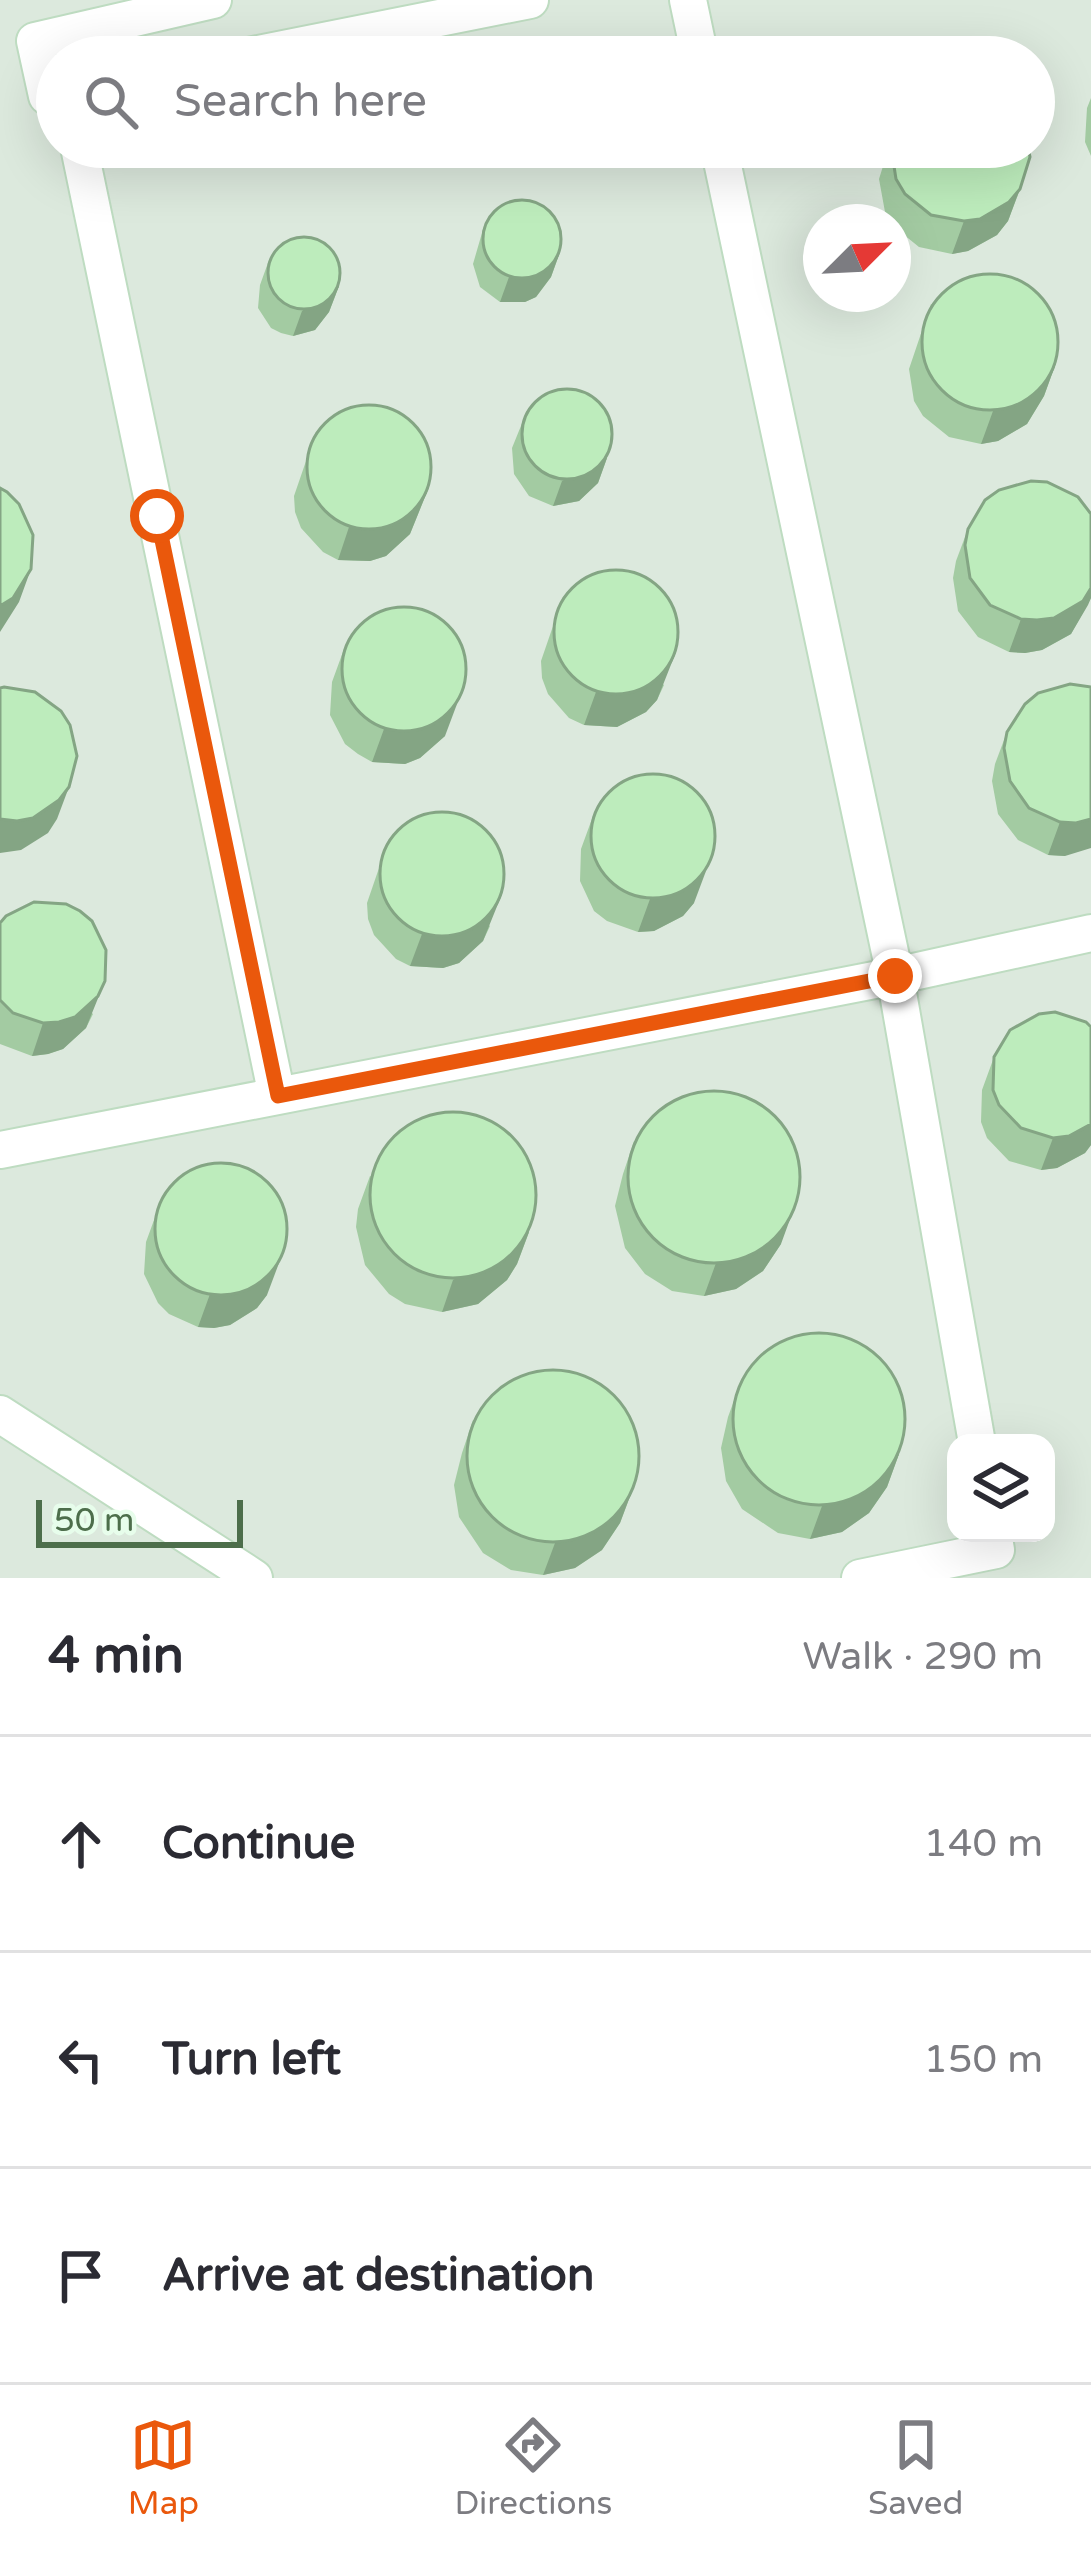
<!DOCTYPE html>
<html lang="en">
<head>
<meta charset="utf-8">
<style>
  :root { --surface:#fff; --page:#f7f7f7; --text:#2b2b33; --muted:#7c7c81; --line:#e1e1e2; --accent:#ea580c }
  body { margin:0; font-family:"Varela Round",sans-serif; background:var(--page); color:var(--text) }
  .controls { position:absolute; right:36px; bottom:36px; display:grid; overflow:hidden; border-radius:24px; box-shadow:0 12px 48px #0002 }
  .controls button { width:108px; height:108px; display:grid; place-items:center; padding:0; border:0; border-bottom:3px solid var(--line); background:var(--surface); color:var(--text); font:60px sans-serif }
  .compass { position:absolute; left:803px; top:204px; width:108px; height:108px; border-radius:50%; background:var(--surface); box-shadow:0 12px 48px #0002; rotate:66deg }
  .scale { position:absolute; left:36px; bottom:30px; width:207px; box-sizing:border-box; padding-left:12px; border:6px solid #4d6e4b; border-top:0; font-size:33px; line-height:42px; white-space:nowrap; color:#4d6e4b; -webkit-text-stroke:9px #e7fdeb; paint-order:stroke }
  .stop { position:absolute; width:36px; height:36px; margin:-27px; border:9px solid #ea580c; border-radius:50%; background:#fff }
  .stop.end { background:#ea580c; border-color:#fff; box-shadow:0 3px 12px #0008 }
  .list { margin:0; padding:0; list-style:none }
  h2 { display:flex; justify-content:space-between; align-items:center; height:156px; margin:0; padding:0 48px; font-size:51px }
  h2 small { font-size:39px; font-weight:400; color:var(--muted) }
  .list li { display:grid; grid-template-columns:78px 1fr auto; gap:36px; align-items:center; box-sizing:border-box; height:216px; padding:0 48px; border-top:3px solid var(--line) }
  .list b { display:block; font-size:45px; white-space:nowrap }
  .list em { font-size:39px; font-style:normal; color:var(--muted) }
  .icon { flex:none; width:66px; height:66px; fill:none; stroke:currentColor; stroke-width:2; stroke-linecap:round; stroke-linejoin:round }
  .map { position:relative; flex:none; width:1091px; height:1578px; overflow:hidden }
  .search { position:absolute; background:var(--surface); box-shadow:0 12px 48px #0002; left:36px; right:36px; top:36px; height:132px; display:flex; align-items:center; gap:30px; box-sizing:border-box; padding:0 42px; border-radius:66px; color:var(--muted); font-size:45px }
  .sheet { height:804px; background:var(--surface) }
  nav { display:flex; justify-content:space-around; align-items:center; box-sizing:border-box; height:168px; border-top:3px solid var(--line); background:var(--surface); font-size:33px; color:var(--muted) }
  nav a { display:grid; justify-items:center; gap:6px }
  nav .on { color:var(--accent) }
  .map>svg:first-child { display:block }
  .industrial { fill:#dce9dd; fill-rule:evenodd }
  .lines { fill:none; stroke-linecap:round; stroke-linejoin:round }
  .minor-casing { stroke:#bedcc1; stroke-width:40 }
  .minor { stroke:#fff; stroke-width:36 }
  .wall { fill:#a3cba2 }
  .shaded-wall { fill:#84a584 }
  .building { fill:#bdecbc; stroke:#84a584; stroke-width:3 }
  .route { stroke:#ea580c; stroke-width:15 }
</style>
</head>
<body>
<div class="map">
<svg width="1091" height="1578" viewBox="0 0 1091 1578">
  <rect width="100%" height="100%" fill="#e2f9e6"/>
  <path class="industrial" d="M0 0H1091V1578H0ZM57 57H1034V147H57ZM821 222H893V294H821ZM956 1443H1046V1533H956Z"/>
  <g class="lines">
    <defs>
      <path id="minor" d="M688 0 700 57
        M243 57 530 0
        M57 94 47 96 35 41 213 0
        M79 147 277 1096
        M719 147 895 976 977 1443
        M0 1150 895 976 1091 933
        M0 1414 254 1578
        M860 1578 996 1550 993 1533"/>
    </defs>
    <use href="#minor" class="minor-casing"/>
    <use href="#minor" class="minor"/>
  </g>
  <path class="wall" d="M1091 98V156L1085 142 1087 108Z
    M889 147H1028L1020 189 1008 221 997 235 968 251 952 254 919 247 893 226V222H891L885 212 879 179Z
    M484 226 560 252 551 277 536 297 525 302H500L480 287 473 264Z
    M269 260 339 286 329 312 315 330 293 336 281 333 271 328 258 308 260 285Z
    M931 304 1056 363 1044 396 1027 424 998 441 981 444 949 437 923 416 914 401 909 369Z
    M527 411 607 458 598 483 579 501 553 506 529 496 514 474 512 448Z
    M316 432 429 487 410 534 386 556 370 561 338 560 323 552 301 528 295 512 294 496Z
    M1091 514V598L1071 634 1042 650 1025 653 1009 652 978 637 958 611 953 578 956 561 968 529Z
    M563 597 664 685 657 700 646 712 617 727 584 725 569 718 548 694 542 678 541 661Z
    M344 649 445 736 420 758 405 764 372 762 358 754 345 744 330 715 332 682Z
    M1070 684 1065 856 1048 855 1018 840 998 814 992 781 995 764 1007 732Z
    M593 816 694 903 683 916 654 931 638 932 607 921 594 911 580 881 581 849Z
    M389 839 490 926 483 941 459 963 443 968 410 966 396 959 374 935 368 919 367 903Z
    M0 923 93 1014 86 1028 63 1049 48 1054 32 1056 0 1044Z
    M1091 1027V1145L1085 1153 1057 1168 1041 1170 1009 1161 987 1138 981 1122 982 1090 994 1057Z
    M634 1141 781 1244 763 1271 736 1289 704 1296 672 1291 645 1274 625 1248 615 1206 623 1174Z
    M370 1176 529 1232 517 1264 507 1280 478 1304 442 1312 405 1304 389 1294 365 1265 356 1227 358 1209Z
    M158 1209 267 1295 257 1308 230 1325 214 1328 198 1327 169 1314 158 1303 144 1274 146 1242Z
    M740 1384 899 1454 887 1487 869 1513 842 1532 810 1539 778 1533 742 1509 726 1481 721 1448 728 1417Z
    M473 1420 632 1491 620 1523 602 1550 575 1568 543 1575 511 1570 483 1553 459 1517 454 1485 462 1453Z"/>
  <path class="shaded-wall" d="M1020 189 1008 221 997 235 968 251 952 254 964 221Z
    M560 252 551 277 536 297 525 302H500L509 277Z
    M339 286 329 312 315 330 293 336 302 311Z
    M1056 363 1044 396 1027 424 998 441 981 444 993 411Z
    M607 458 598 483 579 501 553 506 562 481Z
    M429 487 410 534 386 556 370 561 338 560 349 527Z
    M31 569 19 602 0 632V606Z
    M1091 588V598L1088 605 1071 634 1042 650 1025 653 1009 652 1021 619Z
    M676 652 657 700 646 712 617 727 584 725 596 692Z
    M457 704 445 736 420 758 405 764 372 762 384 729Z
    M69 787 57 819 48 833 21 850 0 853V819Z
    M1091 819V848L1065 856 1048 855 1060 822Z
    M706 871 694 903 683 916 654 931 638 932 650 899Z
    M502 894 483 941 459 963 443 968 410 966 422 934Z
    M105 981 86 1028 63 1049 48 1054 32 1056 43 1023Z
    M1091 1124V1145L1085 1153 1057 1168 1041 1170 1053 1138Z
    M793 1211 781 1244 763 1271 736 1289 704 1296 716 1263Z
    M529 1232 517 1264 507 1280 478 1304 442 1312 453 1280Z
    M279 1263 267 1295 257 1308 230 1325 214 1328 198 1327 210 1294Z
    M899 1454 887 1487 869 1513 842 1532 810 1539 822 1506Z
    M632 1491 620 1523 602 1550 575 1568 543 1575 555 1543Z"/>
  <path class="building" d="M891 147H1028L1030 157 1020 189 1009 202 980 219 964 221 931 215 905 194 896 179Z
    M483 239a39 39 0 1 1 78 0a39 39 0 1 1-78 0Z
    M268 273a36 36 0 1 1 72 0a36 36 0 1 1-72 0Z
    M922 342a68 68 0 1 1 136 0a68 68 0 1 1-136 0Z
    M522 434a45 45 0 1 1 90 0a45 45 0 1 1-90 0Z
    M307 467a62 62 0 1 1 124 0a62 62 0 1 1-124 0Z
    M1031 481 1047 482 1078 497 1091 514V588L1083 601 1054 618 1037 620 1021 619 990 605 970 578 965 545 968 529 985 500 999 490Z
    M0 488 7 492 19 504 33 535 31 569 13 598 0 606Z
    M554 632a62 62 0 1 1 124 0a62 62 0 1 1-124 0Z
    M342 669a62 62 0 1 1 124 0a62 62 0 1 1-124 0Z
    M1070 684 1091 687V819L1076 823 1060 822 1029 808 1010 781 1004 748 1007 732 1025 704 1038 693Z
    M4 687 35 692 61 711 70 725 77 756 69 787 59 800 33 818 17 821 0 819V688Z
    M591 836a62 62 0 1 1 124 0a62 62 0 1 1-124 0Z
    M380 874a62 62 0 1 1 124 0a62 62 0 1 1-124 0Z
    M34 902 66 904 80 911 92 921 106 950 105 981 98 996 75 1017 59 1022 43 1023 13 1013 0 1000V923L6 916Z
    M1055 1012 1086 1022 1091 1027V1124L1069 1136 1053 1138 1021 1128 999 1105 993 1090 994 1057 1010 1030 1039 1014Z
    M628 1177a86 86 0 1 1 172 0a86 86 0 1 1-172 0Z
    M370 1195a83 83 0 1 1 166 0a83 83 0 1 1-166 0Z
    M155 1229a66 66 0 1 1 132 0a66 66 0 1 1-132 0Z
    M733 1419a86 86 0 1 1 172 0a86 86 0 1 1-172 0Z
    M467 1456a86 86 0 1 1 172 0a86 86 0 1 1-172 0Z"/>
  <g class="lines">
    <path class="route" d="M157 516 278 1096 895 976"/>
  </g>
</svg>
<div class="controls">
<button><svg class="icon" aria-label="layers" viewBox="0 0 24 24"><path d="M12 4l9 5-9 5-9-5zM3 14l9 5 9-5"/></svg></button>
</div>
<svg class="compass" viewBox="-18 -18 36 36"><path d="M0-13l5 13h-10z" fill="#e53935"/><path d="M0 13l5-13h-10z" fill="#7c7c81"/></svg>
<div class="scale">50 m</div>
<div class="stop" style="left:157px;top:516px"></div>
<div class="stop end" style="left:895px;top:976px"></div>
<div class="search"><svg class="icon" aria-label="search" viewBox="0 0 24 24"><circle cx="10" cy="10" r="6"/><path d="M15 15l6 6"/></svg>Search here</div>
</div>
<section class="sheet">
<h2>4 min<small>Walk · 290 m</small></h2>
<ul class="list">
<li><svg class="icon" aria-label="ahead" viewBox="0 0 24 24"><path d="M12 20V5M6 11l6-6 6 6"/></svg><div><b>Continue</b></div><em>140 m</em></li>
<li><svg class="icon" aria-label="left" viewBox="0 0 24 24"><path d="M17 20v-9H6M10 6l-5 5 5 5"/></svg><div><b>Turn left</b></div><em>150 m</em></li>
<li><svg class="icon" aria-label="arrive" viewBox="0 0 24 24"><path d="M6 21V4h12l-3 4 3 4H6"/></svg><div><b>Arrive at destination</b></div></li>
</ul>
</section>
<nav>
<a class="on"><svg class="icon" aria-label="map" viewBox="0 0 24 24"><path d="M3 6l6-2 6 2 6-2v14l-6 2-6-2-6 2zM9 4v14M15 6v14"/></svg>Map</a>
<a><svg class="icon" aria-label="directions" viewBox="0 0 24 24"><path d="M12 3l9 9-9 9-9-9zM9 14v-3h6M13 9l2 2-2 2"/></svg>Directions</a>
<a><svg class="icon" aria-label="saved" viewBox="0 0 24 24"><path d="M7 4h10v16l-5-4-5 4z"/></svg>Saved</a>
</nav>
</body>
</html>
